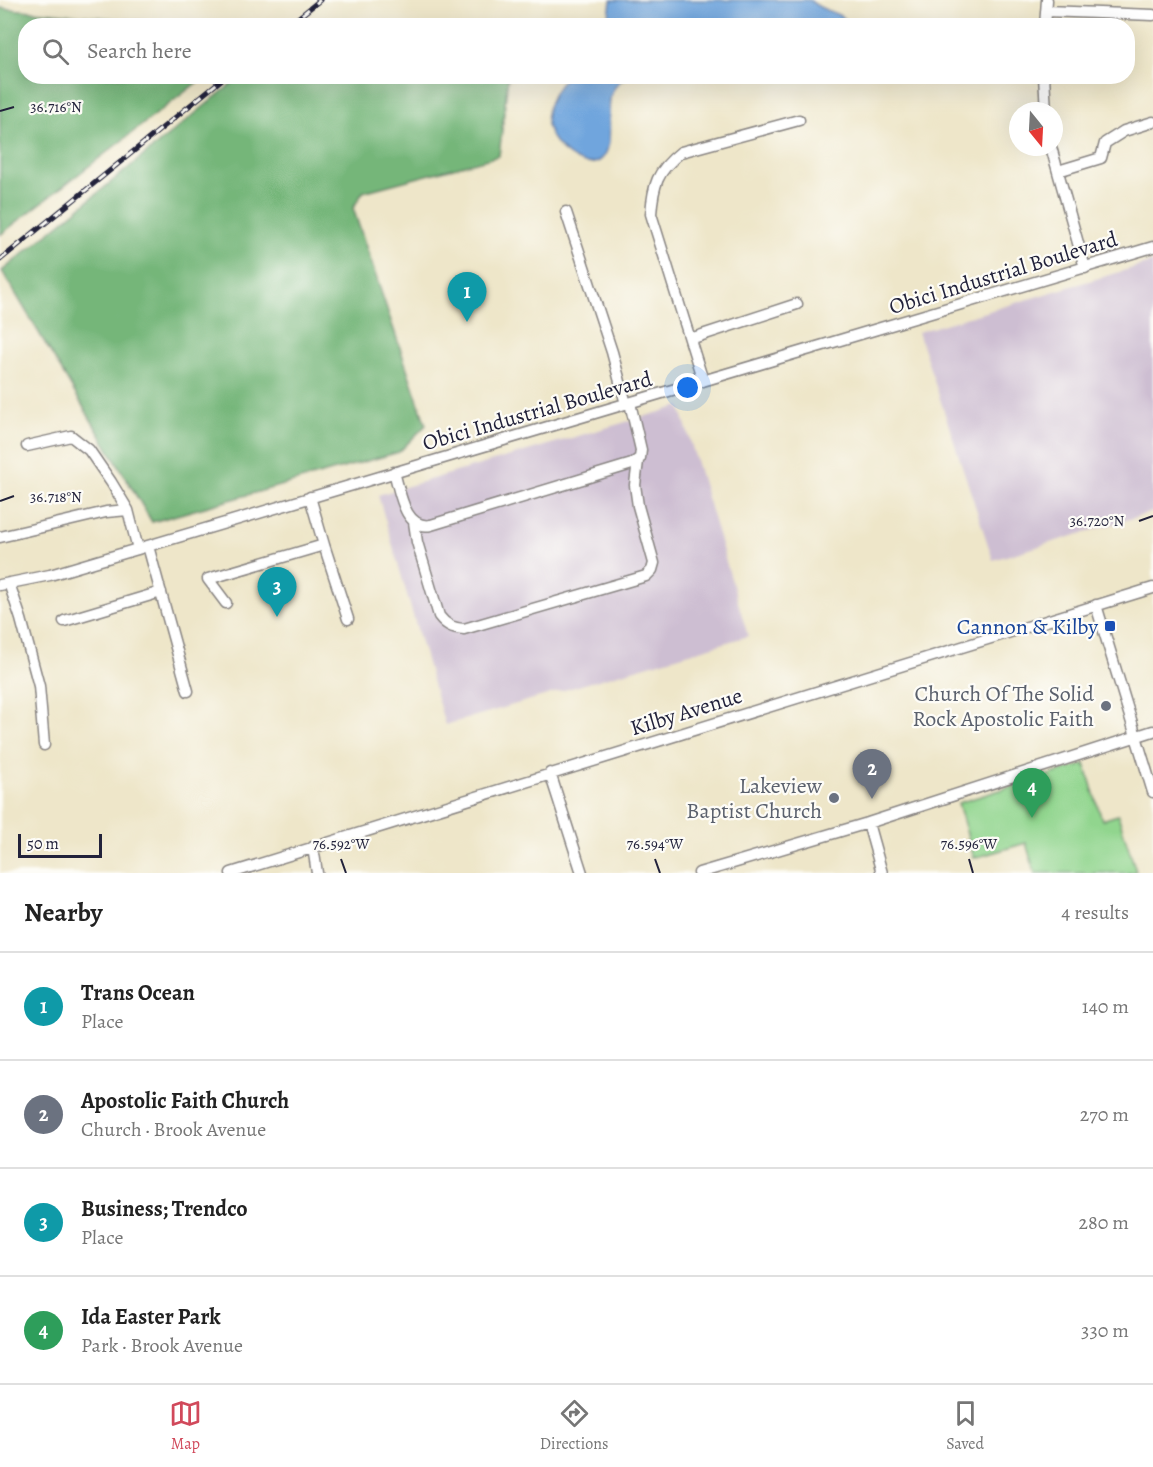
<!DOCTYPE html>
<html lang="en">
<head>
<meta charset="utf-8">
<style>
  :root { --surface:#fff; --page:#f2f2f2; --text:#222; --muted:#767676; --line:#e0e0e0; --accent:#d1495b }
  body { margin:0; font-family:Alegreya,serif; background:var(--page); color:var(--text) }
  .compass { position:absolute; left:1009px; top:102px; width:54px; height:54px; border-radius:50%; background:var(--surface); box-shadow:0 6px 24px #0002; rotate:162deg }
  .scale { position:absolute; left:18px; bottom:15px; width:84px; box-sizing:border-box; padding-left:6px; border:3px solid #22223b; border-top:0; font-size:16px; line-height:21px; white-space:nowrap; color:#22223b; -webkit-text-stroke:4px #fdfcf7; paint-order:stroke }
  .you { position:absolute; left:688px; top:388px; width:21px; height:21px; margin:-15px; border:4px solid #fff; border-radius:50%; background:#1a73e8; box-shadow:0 0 0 9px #1a73e833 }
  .badge { display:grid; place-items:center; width:39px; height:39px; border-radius:50%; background:var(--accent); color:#fff; font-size:20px; font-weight:700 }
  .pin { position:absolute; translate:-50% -50px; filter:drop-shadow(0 2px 3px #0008) }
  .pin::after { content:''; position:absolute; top:32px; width:21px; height:18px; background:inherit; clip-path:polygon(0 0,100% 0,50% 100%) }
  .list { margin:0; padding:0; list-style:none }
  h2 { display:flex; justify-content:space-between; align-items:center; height:78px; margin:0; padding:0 24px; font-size:26px }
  h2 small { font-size:20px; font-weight:400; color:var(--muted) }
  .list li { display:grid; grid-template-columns:39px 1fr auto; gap:18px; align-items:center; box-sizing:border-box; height:108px; padding:0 24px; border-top:2px solid var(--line) }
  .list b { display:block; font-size:22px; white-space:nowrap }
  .list p { margin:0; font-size:20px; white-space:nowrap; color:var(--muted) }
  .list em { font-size:20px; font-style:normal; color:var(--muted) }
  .icon { flex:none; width:33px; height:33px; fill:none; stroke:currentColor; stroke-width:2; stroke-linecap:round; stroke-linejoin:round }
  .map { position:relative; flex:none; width:1153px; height:873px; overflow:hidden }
  .search { position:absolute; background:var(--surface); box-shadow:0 6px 24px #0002; left:18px; right:18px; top:18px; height:66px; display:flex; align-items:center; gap:15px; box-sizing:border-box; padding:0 21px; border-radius:24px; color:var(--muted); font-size:22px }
  .sheet { height:510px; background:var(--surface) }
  nav { display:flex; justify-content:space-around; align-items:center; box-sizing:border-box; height:84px; border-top:2px solid var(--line); background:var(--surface); font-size:16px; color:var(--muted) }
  nav a { display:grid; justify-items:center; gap:3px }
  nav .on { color:var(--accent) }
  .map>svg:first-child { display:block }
  .industrial { fill:#cdbed2 }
  .green { fill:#91d58e; stroke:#5a7c64; stroke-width:1.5 }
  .forest { fill:#74b679; stroke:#4b6c5a; stroke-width:1.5 }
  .water { fill:#70a5dd; stroke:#49648c; stroke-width:1.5 }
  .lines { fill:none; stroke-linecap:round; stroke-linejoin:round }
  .minor-casing { stroke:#888482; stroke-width:13 }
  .minor { stroke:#fff; stroke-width:10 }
  .rail-casing { stroke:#22223b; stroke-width:5 }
  .rail { stroke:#fdfcf7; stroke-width:3; stroke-dasharray:9; stroke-linecap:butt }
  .ticks { fill:none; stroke:#22223b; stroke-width:2 }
  .transit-dot { fill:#1a4fb4; stroke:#fdfcf7; stroke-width:2 }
  .worship-dot { fill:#6b7280; stroke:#fdfcf7; stroke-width:2 }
  .labels { text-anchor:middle; stroke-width:4.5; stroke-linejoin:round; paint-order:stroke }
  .street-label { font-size:22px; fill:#22223b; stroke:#fdfcf7 }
  .transit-label { font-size:22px; fill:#164399; stroke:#fdfcf7; text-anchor:end }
  .worship-label { font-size:22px; fill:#5b616d; stroke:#fdfcf7; text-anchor:end }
  .ticks-label { font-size:15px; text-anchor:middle; fill:#22223b; stroke:#fdfcf7; stroke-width:4.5; stroke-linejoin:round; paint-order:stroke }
</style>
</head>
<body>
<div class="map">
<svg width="1153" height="873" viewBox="0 0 1153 873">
  <rect width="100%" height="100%" fill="#fdfcf7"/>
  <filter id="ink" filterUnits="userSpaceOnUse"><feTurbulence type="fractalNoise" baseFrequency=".0167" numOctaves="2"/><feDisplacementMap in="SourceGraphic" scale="12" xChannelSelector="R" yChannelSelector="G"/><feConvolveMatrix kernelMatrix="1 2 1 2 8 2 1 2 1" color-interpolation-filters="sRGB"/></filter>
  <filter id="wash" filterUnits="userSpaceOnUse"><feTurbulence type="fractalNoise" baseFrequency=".008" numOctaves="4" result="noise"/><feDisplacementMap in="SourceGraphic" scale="24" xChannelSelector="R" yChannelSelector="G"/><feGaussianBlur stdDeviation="1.35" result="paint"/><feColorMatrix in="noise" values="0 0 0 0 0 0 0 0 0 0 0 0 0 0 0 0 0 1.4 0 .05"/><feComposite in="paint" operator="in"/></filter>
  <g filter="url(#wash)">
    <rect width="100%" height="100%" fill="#eee6c9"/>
    <path class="industrial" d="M1153 262V512L993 560 918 332Z
      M680 406 748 636 445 725 378 495Z"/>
    <path class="green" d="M1085 764 1102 820 1118 815 1136 871 1129 873H1035L1026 843 974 858 958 803Z"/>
    <path class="forest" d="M0 8 181 25 26 26V76L204 77 0 235Z
      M240 77H508L499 156 363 192 353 208 426 425 399 452 152 522 2 271Z"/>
    <path class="water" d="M611 0H810C822 13 841 10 850 25H608Z
      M566 77H625C620 81 613 88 611 95 605 112 617 150 599 161 581 171 555 147 549 131 541 112 554 90 566 77Z"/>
  </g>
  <g filter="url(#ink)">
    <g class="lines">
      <defs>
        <path id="minor" d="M1046 11 1153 15
          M1045 26 1047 0
          M1044 76 1046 111
          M1051 147 1085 268
          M1058 171 1101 158 1105 143 1124 131 1153 122
          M566 212 612 352 626 404
          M690 339 797 304
          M703 381 651 214C653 185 657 171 681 152L799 120
          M27 446 71 436 89 450 111 482 128 510 138 549
          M394 472C400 491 404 530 431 525L632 464 640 458 641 450 630 403
          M414 522 417 542 439 616C446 625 452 628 464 629L646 576 652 570 654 563 638 506 635 485 638 461
          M0 537 106 512 128 510
          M324 545 348 619
          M148 546 188 691
          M9 583 21 619 39 686 44 745
          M0 585 50 575 1153 247
          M226 603 208 579 324 545 310 497
          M1096 605 1153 792
          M64 621 161 592
          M550 773 582 873
          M868 823 882 873
          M313 847 317 873
          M231 873 1153 588
          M699 873 868 823 1153 731"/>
      </defs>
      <use href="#minor" class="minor-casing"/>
      <use href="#minor" class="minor"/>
      <defs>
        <path id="rail" d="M288 26 320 0
          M0 260 226 76"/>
      </defs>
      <use href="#rail" class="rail-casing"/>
      <use href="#rail" class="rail"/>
    </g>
  </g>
  <path class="ticks" d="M0 111 14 107M0 501 14 496M1139 521 1153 516M341 859 346 873M655 859 660 873M969 859 973 873"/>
  <rect class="transit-dot" x="1104" y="620" width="12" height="12" rx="3"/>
  <g class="worship-dot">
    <circle cx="1106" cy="706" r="6"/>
    <circle cx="834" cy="798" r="6"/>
  </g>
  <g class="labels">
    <g class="street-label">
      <text transform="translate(1003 272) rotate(-17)" y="8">Obici Industrial Boulevard</text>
      <text transform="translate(537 410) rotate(-16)" y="8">Obici Industrial Boulevard</text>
      <text transform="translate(686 711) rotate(-17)" y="8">Kilby Avenue</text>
    </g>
    <g class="transit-label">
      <text x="1098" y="634">Cannon &amp; Kilby</text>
    </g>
    <g class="worship-label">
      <text x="1094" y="701">Church Of The Solid<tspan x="1094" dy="25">Rock Apostolic Faith</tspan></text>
      <text x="822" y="793">Lakeview<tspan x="822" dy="25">Baptist Church</tspan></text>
    </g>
  </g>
  <g class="ticks-label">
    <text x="56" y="112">36.716°N</text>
    <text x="56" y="502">36.718°N</text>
    <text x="1097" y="526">36.720°N</text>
    <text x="341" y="849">76.592°W</text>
    <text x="655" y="849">76.594°W</text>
    <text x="969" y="849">76.596°W</text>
  </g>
</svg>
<svg class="compass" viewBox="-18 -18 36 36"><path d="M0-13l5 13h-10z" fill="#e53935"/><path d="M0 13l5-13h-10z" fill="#767676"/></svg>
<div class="scale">50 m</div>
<div class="you"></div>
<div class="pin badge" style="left:467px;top:322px;background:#0f9aa8">1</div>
<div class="pin badge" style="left:872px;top:799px;background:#6b7280">2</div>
<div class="pin badge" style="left:277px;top:617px;background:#0f9aa8">3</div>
<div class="pin badge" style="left:1032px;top:818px;background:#2e9e5b">4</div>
<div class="search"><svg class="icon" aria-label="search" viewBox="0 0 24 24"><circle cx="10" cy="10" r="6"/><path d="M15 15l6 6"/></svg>Search here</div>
</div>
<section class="sheet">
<h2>Nearby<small>4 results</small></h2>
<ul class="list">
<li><span class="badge" style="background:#0f9aa8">1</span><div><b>Trans Ocean</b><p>Place</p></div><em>140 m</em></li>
<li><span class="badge" style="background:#6b7280">2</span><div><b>Apostolic Faith Church</b><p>Church · Brook Avenue</p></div><em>270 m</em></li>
<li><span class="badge" style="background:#0f9aa8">3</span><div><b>Business; Trendco</b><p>Place</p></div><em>280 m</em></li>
<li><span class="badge" style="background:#2e9e5b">4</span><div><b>Ida Easter Park</b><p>Park · Brook Avenue</p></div><em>330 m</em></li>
</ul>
</section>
<nav>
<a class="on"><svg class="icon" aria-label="map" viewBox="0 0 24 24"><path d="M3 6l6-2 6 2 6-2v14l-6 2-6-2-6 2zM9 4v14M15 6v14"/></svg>Map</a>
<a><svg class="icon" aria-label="directions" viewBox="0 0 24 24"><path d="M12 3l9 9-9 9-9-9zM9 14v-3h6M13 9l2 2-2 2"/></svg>Directions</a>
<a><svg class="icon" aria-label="saved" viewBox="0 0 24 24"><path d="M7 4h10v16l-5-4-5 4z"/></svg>Saved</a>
</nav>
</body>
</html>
